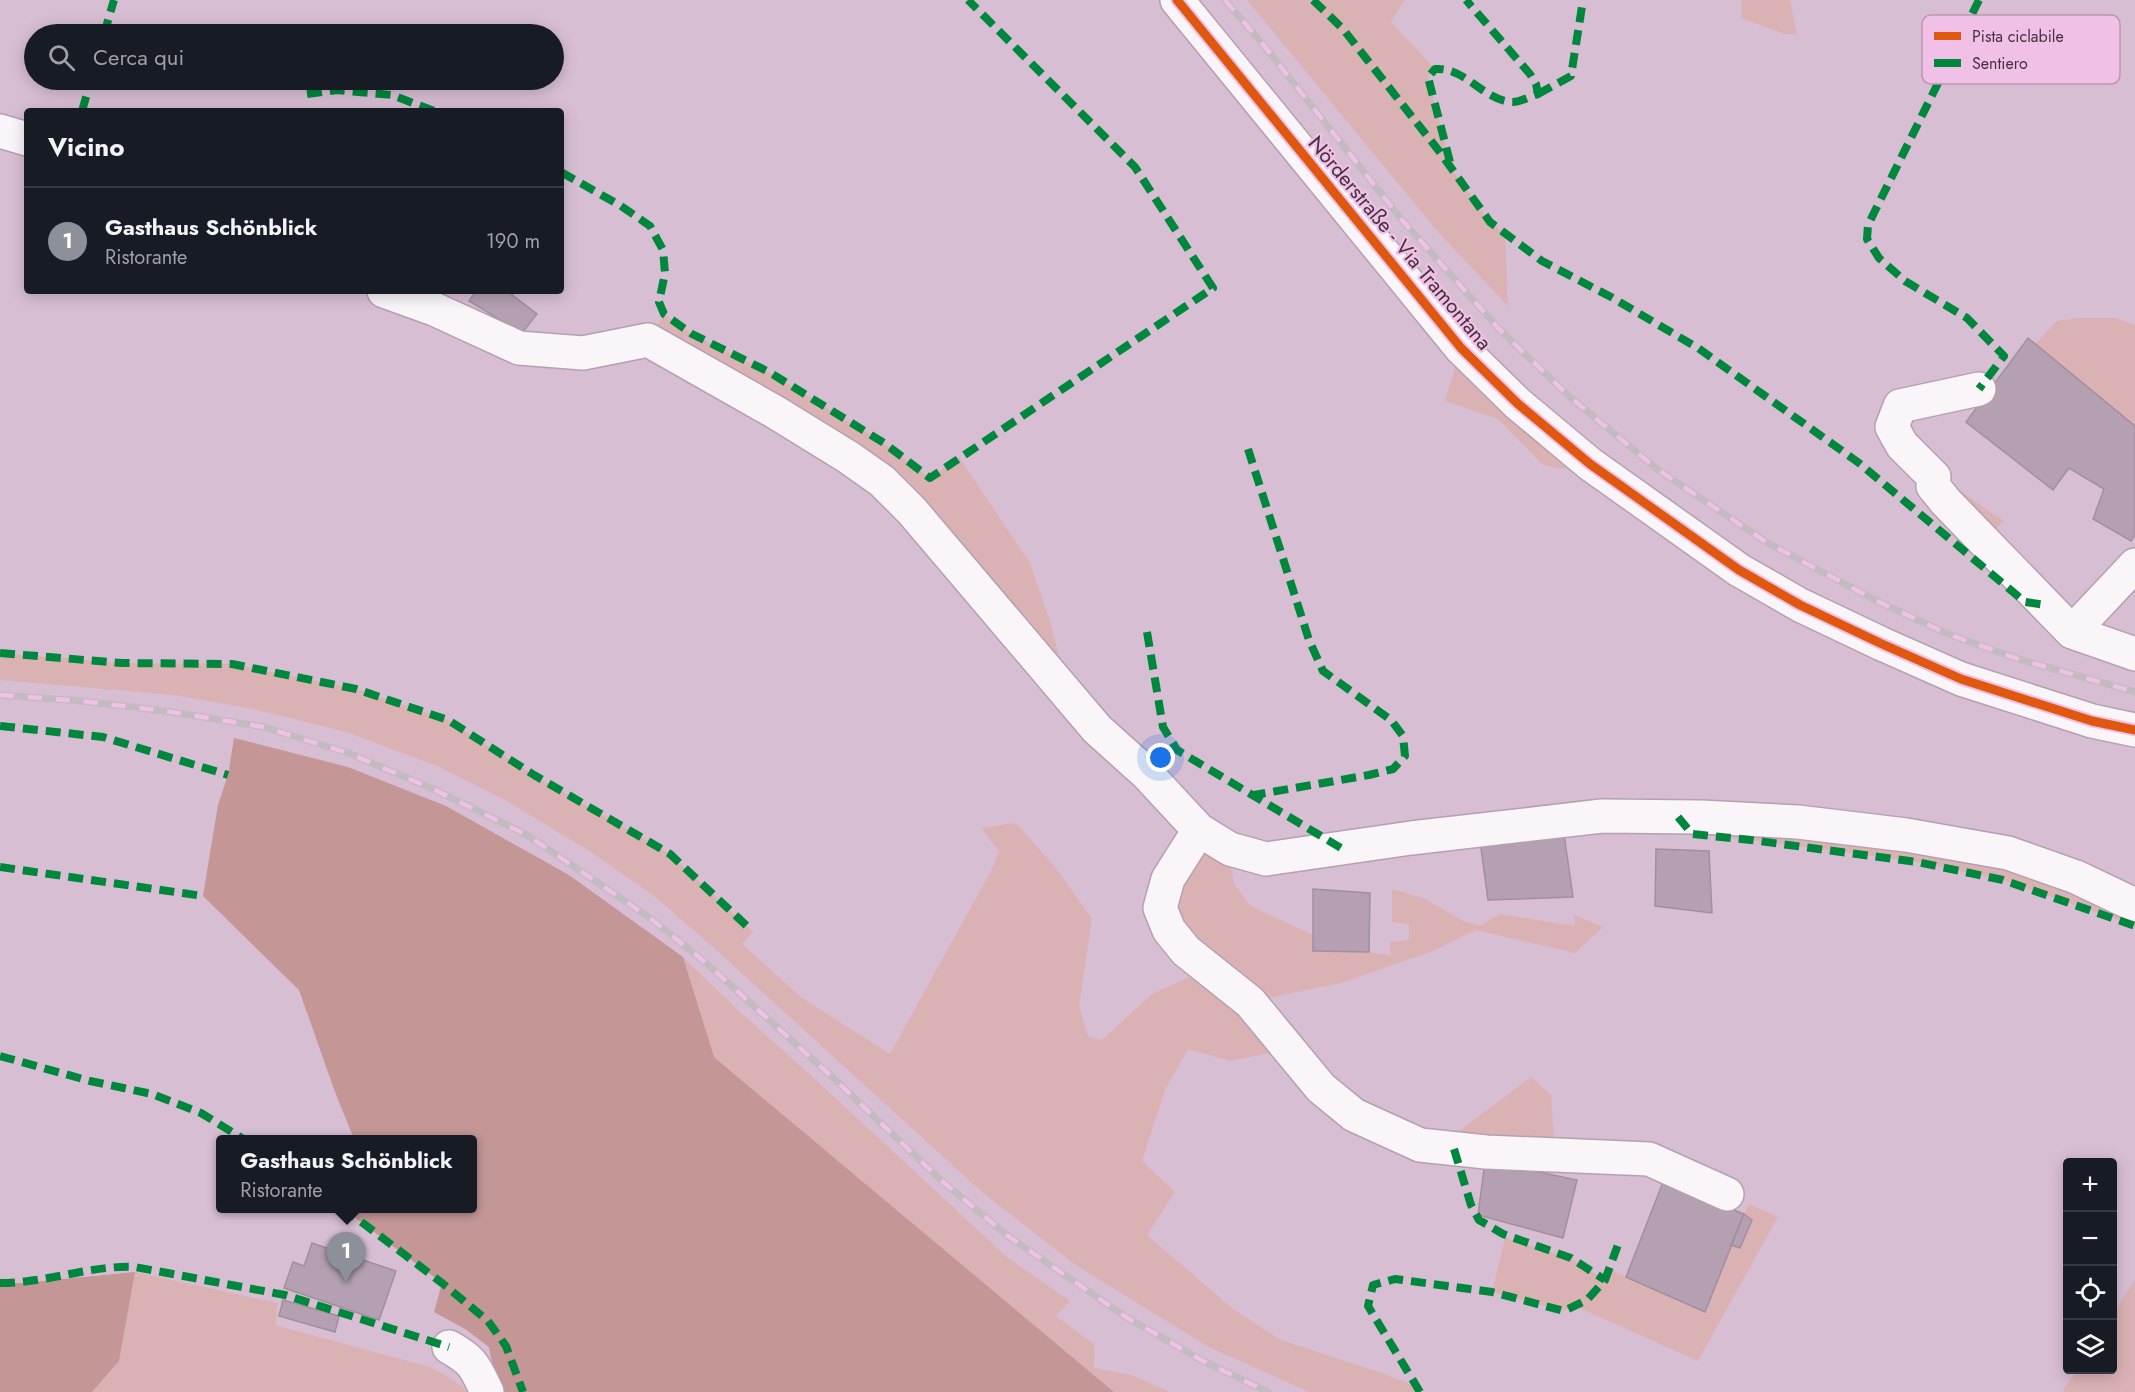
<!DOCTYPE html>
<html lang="it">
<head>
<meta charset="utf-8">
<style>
  :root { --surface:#171b24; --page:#242831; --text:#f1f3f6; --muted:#9ea1a6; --line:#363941; --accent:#8c9099 }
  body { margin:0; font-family:Jost,sans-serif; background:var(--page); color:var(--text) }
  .controls { position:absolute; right:18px; bottom:18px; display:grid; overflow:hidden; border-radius:6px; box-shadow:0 3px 15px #0003 }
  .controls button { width:54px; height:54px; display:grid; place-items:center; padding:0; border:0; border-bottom:2px solid var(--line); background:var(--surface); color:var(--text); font:30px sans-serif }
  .you { position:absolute; left:1161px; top:758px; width:21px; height:21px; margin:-15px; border:4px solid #fff; border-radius:50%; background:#1a73e8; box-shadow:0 0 0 9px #1a73e833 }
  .badge { display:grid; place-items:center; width:39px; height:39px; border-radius:50%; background:var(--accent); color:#fff; font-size:20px; font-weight:700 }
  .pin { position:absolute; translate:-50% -50px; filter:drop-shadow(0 2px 3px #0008) }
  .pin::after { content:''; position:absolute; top:32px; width:21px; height:18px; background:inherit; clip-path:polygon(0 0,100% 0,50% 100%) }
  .popup { position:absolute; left:216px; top:1135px; width:261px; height:78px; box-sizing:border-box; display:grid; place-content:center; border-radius:6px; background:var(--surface); filter:drop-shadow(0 2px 4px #0005); font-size:20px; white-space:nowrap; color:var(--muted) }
  .popup b { font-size:22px; color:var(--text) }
  .popup::after { content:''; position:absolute; left:50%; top:100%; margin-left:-12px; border:12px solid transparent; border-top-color:var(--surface) }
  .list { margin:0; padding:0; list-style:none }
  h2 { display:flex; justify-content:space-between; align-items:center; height:78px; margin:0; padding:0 24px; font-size:26px }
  h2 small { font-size:20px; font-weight:400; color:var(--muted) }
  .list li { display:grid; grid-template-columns:39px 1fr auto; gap:18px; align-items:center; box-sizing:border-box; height:108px; padding:0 24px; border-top:2px solid var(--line) }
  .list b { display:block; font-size:22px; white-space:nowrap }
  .list p { margin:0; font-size:20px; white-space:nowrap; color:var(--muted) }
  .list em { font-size:20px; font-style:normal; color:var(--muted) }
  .icon { flex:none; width:33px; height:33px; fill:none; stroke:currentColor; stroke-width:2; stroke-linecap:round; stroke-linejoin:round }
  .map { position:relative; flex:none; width:2135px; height:1392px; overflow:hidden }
  .search { position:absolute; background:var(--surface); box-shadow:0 3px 15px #0003; left:24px; top:24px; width:540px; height:66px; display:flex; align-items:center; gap:15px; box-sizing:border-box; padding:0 21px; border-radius:33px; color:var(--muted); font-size:22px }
  .panel { position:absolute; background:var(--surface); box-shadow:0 3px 15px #0003; left:24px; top:108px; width:540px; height:186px; border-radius:6px }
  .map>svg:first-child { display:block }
  .green { fill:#dbb2b4 }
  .forest { fill:#c49696 }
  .building { fill:#b4a0b0; stroke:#a28f9e; stroke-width:1.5 }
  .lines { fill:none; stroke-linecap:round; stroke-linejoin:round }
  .minor-casing { stroke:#b4a0b0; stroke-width:36 }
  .minor { stroke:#f9f5f8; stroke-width:33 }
  .rail-casing { stroke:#c2bbc0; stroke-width:7 }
  .rail { stroke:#f1c0e6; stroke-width:4.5; stroke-dasharray:14; stroke-linecap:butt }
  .quiet { stroke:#00873e; stroke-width:8; stroke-dasharray:15 8; stroke-linecap:butt }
  .cycleway-casing { stroke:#f1c0e6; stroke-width:13 }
  .cycleway { stroke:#e0570f; stroke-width:9 }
  .labels { text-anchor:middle; stroke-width:4.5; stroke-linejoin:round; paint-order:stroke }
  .street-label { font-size:21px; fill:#44303f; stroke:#f1c0e6 }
  .key { fill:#f1c0e6; stroke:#bd95b4; stroke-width:1.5 }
  .key-label { font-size:16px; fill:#44303f }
</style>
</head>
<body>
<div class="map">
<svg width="2135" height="1392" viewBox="0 0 2135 1392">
  <rect width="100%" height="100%" fill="#d8bed3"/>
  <path class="green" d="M1247 0H1405L1391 22 1435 69 1428 77 1452 170 1490 222 1505 233 1508 306 1438 232Z
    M1742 0H1790L1797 34H1784L1741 18Z
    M664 314 692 334 769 372 884 443 930 478 959 457 1030 563 1051 624 1068 694 912 511 648 340Z
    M2081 318H2115L2135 325V426L2035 344 2057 321Z
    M1461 348 1590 464 1563 469 1543 465 1498 419 1445 401Z
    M1947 482 2004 521 1983 540Z
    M0 653 122 663 232 664 356 689 448 720 534 775 670 854 753 932 742 944 802 998 890 1054 992 869 999 851 981 828 1016 823 1056 868 1092 919 1079 1006 1088 1036 1102 1040 1152 994 1208 969 1169 930 1199 830 1231 864 1234 884 1251 906 1313 935V951L1369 952 1391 955 1390 942 1409 940V924L1392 922V889L1423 898 1464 921 1479 926 1500 914 1575 926 1574 915 1603 927 1575 953 1476 930 1433 951 1341 983 1250 1002 1289 1049 1230 1061 1188 1049 1165 1090 1142 1161 1175 1192 1147 1235 1233 1309 1281 1340 1385 1374 1417 1387 1419 1392H1309L1207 1346 1077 1266 983 1193 714 948 654 896 591 852 505 800 437 766 346 732 253 709 174 695 0 680Z
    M1701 817 1906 835 2135 903V926L2003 880 1917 862 1751 840 1692 834Z
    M683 957 738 1010 816 1080 1008 1258 1070 1301 1056 1316 1095 1345 1094 1368 1131 1375 1170 1392H1114L713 1056Z
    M1531 1077 1551 1095 1555 1156 1437 1147Z
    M1749 1204 1778 1217 1698 1361 1575 1306 1564 1311 1492 1292 1505 1238 1571 1258 1604 1279 1609 1269 1705 1312 1731 1245 1740 1248 1752 1220 1744 1214Z
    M135 1272 278 1303 275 1325 430 1367 452 1379 469 1392H92L119 1361Z
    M2135 1279V1392H2062L2077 1370H2112L2113 1314Z"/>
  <path class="forest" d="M234 738 348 767 446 806 569 875 683 957 714 1057 1114 1392H501L491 1358 489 1347 465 1329 434 1312 442 1283 346 1211V1208H472V1140L354 1139 335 1092 299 990 203 896 218 805 228 775Z
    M135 1272 119 1361 92 1392H0V1283H23Z"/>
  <path class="building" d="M476 291H507L537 314 522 333 469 301Z
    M2028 338 2135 426V535L2131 541 2093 519 2104 489 2069 468 2053 490 1966 422Z
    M1564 834 1573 897 1488 900 1480 841Z
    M1656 849 1709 851 1712 913 1655 906Z
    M1313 889 1370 893 1369 952 1313 951Z
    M1485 1161 1577 1180 1563 1238 1478 1215Z
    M1663 1182 1744 1214 1705 1312 1626 1277Z
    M1744 1214 1752 1220 1740 1248 1731 1245Z
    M312 1243 396 1271 379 1320 284 1288 293 1262 304 1266Z
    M283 1300 339 1316 335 1332 279 1316Z"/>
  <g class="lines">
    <defs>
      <path id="minor" d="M1177 0 1461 348 1517 403 1590 464 1739 570 1800 605 1882 644 1961 679 2092 721 2135 730
        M0 131 27 139
        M384 291 434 309 519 348 583 353 648 340 775 412 848 457 882 481 912 511 1097 729 1147 774 1199 830 1230 849 1266 859 1411 838 1602 816 1701 817 1798 822 1906 835 2008 853 2076 877 2135 905
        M1979 389 1900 406 1892 427 1902 445 1934 477 1933 486 1946 502 2072 632 2135 654
        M2072 632 2135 565
        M1199 830 1168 879 1160 908 1169 930 1186 951 1250 1002 1321 1088 1354 1115 1420 1145 1486 1152 1649 1159 1727 1194
        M449 1347C474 1361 475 1367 487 1392"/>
    </defs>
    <use href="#minor" class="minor-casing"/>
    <use href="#minor" class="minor"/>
    <defs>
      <path id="rail" d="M1225 0 1266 48 1402 220 1500 330 1570 397 1657 469 1766 542 1877 601 1948 634 2015 658 2135 692
        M0 695 81 701 165 711 264 727 348 753 433 789 527 835 650 918 705 962 829 1074 943 1182 1008 1236 1126 1317 1203 1361 1268 1392"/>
    </defs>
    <use href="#rail" class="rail-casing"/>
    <use href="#rail" class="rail"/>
    <path class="quiet" d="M1313 0 1343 29 1439 151 1490 222 1542 261 1611 297 1698 348 1859 463 2025 602 2046 605
      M1979 0 1868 225 1867 239 1879 258 1905 281 1967 318 2004 356 1979 389
      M104 34 114 0
      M307 94 337 90 392 95 434 111
      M1538 94 1571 76 1583 0
      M82 111 91 80
      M1450 162 1428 77 1435 69C1465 67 1482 99 1511 102 1519 103 1530 96 1538 94L1536 84 1530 74 1466 0
      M561 172 621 206 650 226 663 250 665 273 659 302 664 314 692 334 769 372 884 443 930 478 1213 288 1135 167 968 0
      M1248 449 1309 640 1323 671 1391 720 1403 736 1405 756 1393 769 1369 775 1254 795
      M1147 632 1163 727 1177 750 1341 848
      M0 653 122 663 232 664 356 689 448 720 534 775 670 854 749 928
      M0 726 103 737 228 775
      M1678 817 1692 834 1751 840 1917 862 2003 880 2135 926
      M0 867 203 896
      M0 1056 90 1081 152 1094 201 1113 245 1140
      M1454 1149 1471 1205 1479 1220 1503 1234 1571 1258 1605 1280
      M343 1208 442 1283 488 1321 506 1346 523 1392
      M0 1283C48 1283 89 1265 135 1267L285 1295 449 1347
      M1420 1392 1368 1306 1373 1285 1395 1279 1492 1292 1564 1311 1587 1300 1605 1280 1619 1242"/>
    <defs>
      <path id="cycleway" d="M1177 0 1461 348 1517 403 1590 464 1739 570 1800 605 1882 644 1961 679 2092 721 2135 730"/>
    </defs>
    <use href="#cycleway" class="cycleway-casing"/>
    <use href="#cycleway" class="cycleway"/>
  </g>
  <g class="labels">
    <g class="street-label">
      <text transform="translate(1400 243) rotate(50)" y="7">Nörderstraße - Via Tramontana</text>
    </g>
  </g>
  <rect x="1922" y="15" width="198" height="69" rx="9" class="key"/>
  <rect x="1934" y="32" width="27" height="8" fill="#e0570f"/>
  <rect x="1934" y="59" width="27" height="8" fill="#00873e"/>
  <g class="key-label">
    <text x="1972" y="42">Pista ciclabile</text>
    <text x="1972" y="69">Sentiero</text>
  </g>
</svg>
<div class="controls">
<button>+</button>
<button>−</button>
<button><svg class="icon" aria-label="locate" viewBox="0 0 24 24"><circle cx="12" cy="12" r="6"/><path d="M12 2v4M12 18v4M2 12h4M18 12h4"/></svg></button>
<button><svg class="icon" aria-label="layers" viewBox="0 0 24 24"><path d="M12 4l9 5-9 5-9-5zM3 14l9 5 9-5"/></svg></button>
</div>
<div class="you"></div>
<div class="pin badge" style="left:346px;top:1282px">1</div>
<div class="popup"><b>Gasthaus Schönblick</b>Ristorante</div>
<div class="search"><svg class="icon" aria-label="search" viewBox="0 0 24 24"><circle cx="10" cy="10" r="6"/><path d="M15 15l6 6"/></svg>Cerca qui</div>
<section class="panel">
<h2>Vicino<small></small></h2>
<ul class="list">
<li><span class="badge">1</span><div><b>Gasthaus Schönblick</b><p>Ristorante</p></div><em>190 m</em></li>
</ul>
</section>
</div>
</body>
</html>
